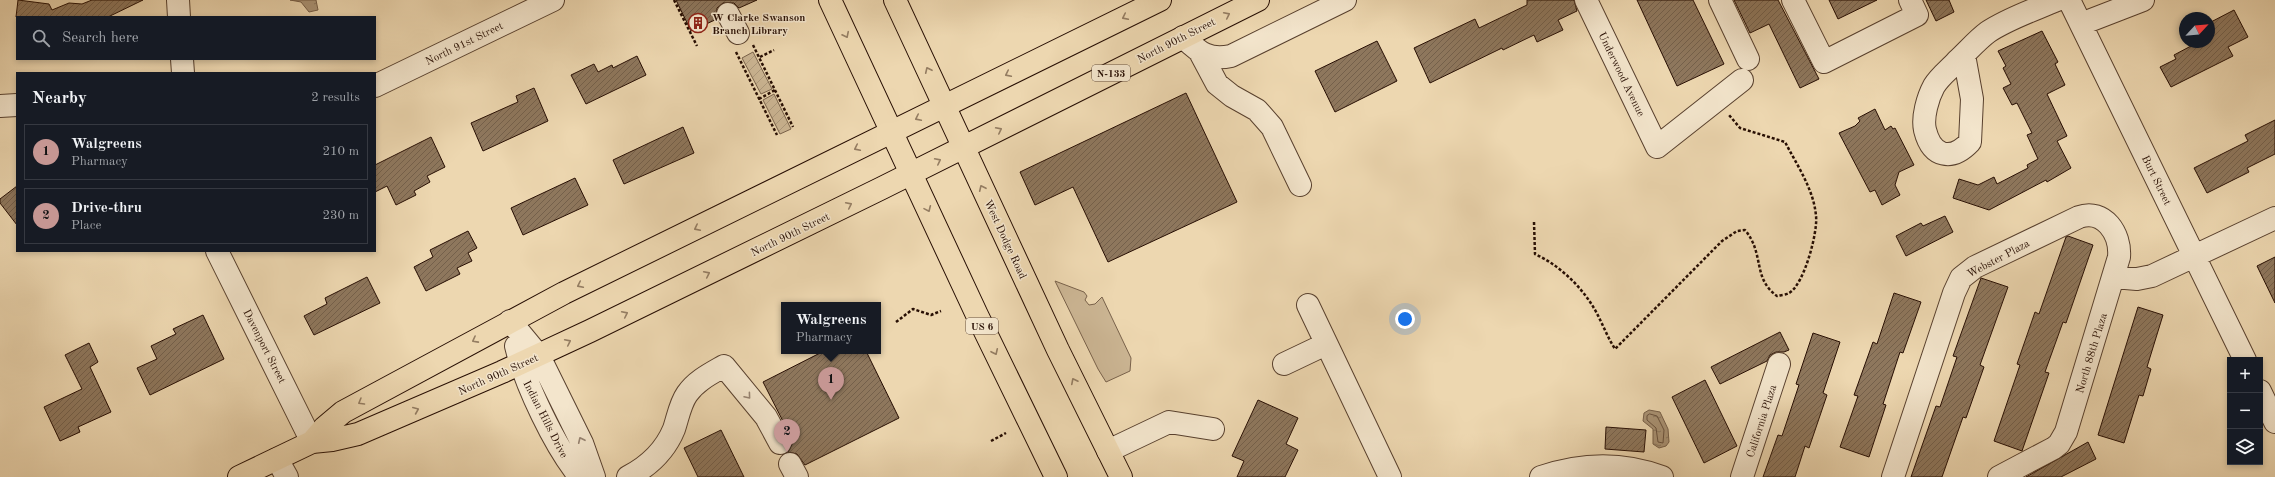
<!DOCTYPE html>
<html lang="en">
<head>
<meta charset="utf-8">
<style>
  :root { --surface:#171b24; --page:#242831; --text:#f1f3f6; --muted:#9ea1a6; --line:#363941; --accent:#c59692 }
  body { margin:0; font-family:"Old Standard TT",serif; background:var(--page); color:var(--text) }
  .controls { position:absolute; right:12px; bottom:12px; display:grid; overflow:hidden; border-radius:0px; box-shadow:0 2px 6px #0003 }
  .controls button { width:36px; height:36px; display:grid; place-items:center; padding:0; border:0; border-bottom:1px solid var(--line); background:var(--surface); color:var(--text); font:20px sans-serif }
  .compass { position:absolute; left:2179px; top:12px; width:36px; height:36px; border-radius:50%; background:var(--surface); box-shadow:0 2px 6px #0003; rotate:64deg }
  .you { position:absolute; left:1405px; top:319px; width:14px; height:14px; margin:-10px; border:3px solid #fff; border-radius:50%; background:#1a73e8; box-shadow:0 0 0 6px #1a73e833 }
  .badge { display:grid; place-items:center; width:26px; height:26px; border-radius:50%; background:var(--accent); color:#111; font-size:13px; font-weight:700 }
  .pin { position:absolute; translate:-50% -33px; filter:drop-shadow(0 1px 2px #0008) }
  .pin::after { content:''; position:absolute; top:21px; width:14px; height:12px; background:inherit; clip-path:polygon(0 0,100% 0,50% 100%) }
  .popup { position:absolute; left:781px; top:302px; width:100px; height:52px; box-sizing:border-box; display:grid; place-content:center; border-radius:0px; background:var(--surface); filter:drop-shadow(0 1px 3px #0005); font-size:13px; white-space:nowrap; color:var(--muted) }
  .popup b { font-size:15px; color:var(--text) }
  .popup::after { content:''; position:absolute; left:50%; top:100%; margin-left:-8px; border:8px solid transparent; border-top-color:var(--surface) }
  .list { margin:0; padding:0; list-style:none }
  h2 { display:flex; justify-content:space-between; align-items:center; height:52px; margin:0; padding:0 16px; font-size:17px }
  h2 small { font-size:13px; font-weight:400; color:var(--muted) }
  .list li { display:grid; grid-template-columns:26px 1fr auto; gap:12px; align-items:center; box-sizing:border-box; height:56px; margin:0 8px 8px; padding:0 8px; border:1px solid var(--line); border-radius:0px }
  .list b { display:block; font-size:15px; white-space:nowrap }
  .list p { margin:0; font-size:13px; white-space:nowrap; color:var(--muted) }
  .list em { font-size:13px; font-style:normal; color:var(--muted) }
  .icon { flex:none; width:22px; height:22px; fill:none; stroke:currentColor; stroke-width:2; stroke-linecap:round; stroke-linejoin:round }
  .map { position:relative; flex:none; width:2275px; height:477px; overflow:hidden }
  .search { position:absolute; background:var(--surface); box-shadow:0 2px 6px #0003; left:16px; top:16px; width:360px; height:44px; display:flex; align-items:center; gap:10px; box-sizing:border-box; padding:0 14px; border-radius:0px; color:var(--muted); font-size:15px }
  .panel { position:absolute; background:var(--surface); box-shadow:0 2px 6px #0003; left:16px; top:72px; width:360px; height:180px; border-radius:0px }
  .map>svg:first-child { display:block }
  .grass { fill:#cbb593; stroke:#79624b }
  .garden { fill:url(#garden-furrows); stroke:#79624b }
  .water { fill:url(#water-ripples); stroke:#765e47 }
  .lines { fill:none; stroke-linecap:round; stroke-linejoin:round }
  .shore { stroke:#68503c; stroke-width:1 }
  .building { fill:url(#building-hatch); stroke:#270e03 }
  .minor-casing { stroke:#58402e; stroke-width:24 }
  .major-casing { stroke:#270e03; stroke-width:24 }
  .highway-casing { stroke:#270e03; stroke-width:24 }
  .path { stroke:#270e03; stroke-width:2.5; stroke-dasharray:3 2; stroke-linecap:butt }
  .minor { stroke:#f3e5cc; stroke-width:22 }
  .major { stroke:#edd7b0; stroke-width:22 }
  .highway { stroke:#edd7b0; stroke-width:22 }
  .oneway { stroke:#947d62 }
  .oneway2 { stroke:#978472 }
  .labels { text-anchor:middle; stroke-width:3; stroke-linejoin:round; paint-order:stroke }
  .shield { fill:#f3e5cc; stroke:#644e3f; stroke-width:1 }
  .shield-label { font-size:10px; font-weight:bold; fill:#270e03 }
  .poi-label { font-size:11px; font-weight:bold; fill:#270e03; stroke:#f3e5cc; text-anchor:start }
  .street-label { font-size:11px; fill:#270e03; stroke:#f3e5cc }
</style>
</head>
<body>
<div class="map">
<svg width="2275" height="477" viewBox="0 0 2275 477">
  <defs>
    <pattern id="garden-furrows" width="10" height="10" patternUnits="userSpaceOnUse"><rect width="10" height="10" fill="#cbb593"/><path d="M-1 1l2-2M0 10L10 0M9 11l2-2" fill="none" stroke="#ae9a7d"/></pattern>
    <pattern id="water-ripples" width="26" height="14" patternUnits="userSpaceOnUse"><rect width="26" height="14" fill="#aa9375"/><path d="M2 4q2-2 4 0t4 0M15 11q2-2 4 0t4 0" fill="none" stroke="#8a765e"/></pattern>
    <pattern id="building-hatch" width="6" height="6" patternUnits="userSpaceOnUse"><rect width="6" height="6" fill="#8e775d"/><path d="M-1 1l2-2M0 6l6-6M5 7l2-2" fill="none" stroke="#74604b"/></pattern>
  </defs>
  <rect width="100%" height="100%" fill="#edd7b0"/>
  <filter id="stains"><feTurbulence type="fractalNoise" baseFrequency=".005" numOctaves="4"/><feColorMatrix values="0 0 0 0 .2 0 0 0 0 .09 0 0 0 0 .02 0 0 0 .5 -.17"/></filter>
  <radialGradient id="worn" r=".72"><stop offset=".6" stop-color="#630" stop-opacity="0"/><stop offset="1" stop-color="#630" stop-opacity=".3"/></radialGradient>
  <path class="grass" d="M1055 281 1084 292 1087 296 1085 300 1089 305 1095 304 1102 297 1131 358 1130 371 1106 382 1098 369Z"/>
  <path class="garden" d="M753 52 772 89 761 94 742 58Z
    M774 94 791 129 780 134 763 100Z"/>
  <path class="water" d="M290 0H316L318 10 309 12 301 2Z
    M1649 410 1660 412 1668 429 1669 442 1666 446 1659 448 1653 444V429L1643 421 1644 413Z"/>
  <g class="lines">
    <path class="shore" d="M1650 414 1657 416 1664 430 1663 443 1658 442 1656 428 1647 420V416Z"/>
  </g>
  <path class="building" d="M18 0 49 4 52 10 69 3 82 4 92 0H143L108 17H16Z
    M676 0H757L739 8 734 3H723L717 8V19L691 31Z
    M1527 0H1574L1577 11 1558 20 1563 30 1537 42 1534 35 1503 50 1502 48 1430 83 1414 48 1475 19 1479 28 1527 5Z
    M1637 0H1693L1724 64 1677 86Z
    M1734 0H1778L1819 79 1800 88 1769 24 1750 33Z
    M1829 0H1877L1838 19Z
    M1926 0H1949L1954 12 1936 21Z
    M2234 10 2248 37 2228 47 2233 56 2171 87 2160 67 2176 59 2174 55 2191 46 2189 42H2209V23Z
    M2042 31 2058 62 2055 64 2065 85 2047 94 2067 136 2057 141 2071 168 2047 182 2046 180 1989 210 1953 198 1959 179 1978 185 1994 177 1997 184 2028 168 2027 165 2038 159 2027 135 2032 133 2017 103 2012 105 2003 88 2011 84 2003 68 2006 66 1998 51Z
    M1377 41 1397 81 1335 112 1315 71Z
    M637 56 646 75 586 104 571 75 594 64 598 72 612 65 613 68Z
    M534 88 548 121 483 151 471 123 518 102 516 96Z
    M1186 93 1237 202 1108 262 1073 187 1035 205 1020 172Z
    M1875 109 1885 130 1891 126 1893 129 1895 128 1914 165 1899 172 1895 185 1900 195 1882 205 1875 190 1870 192 1839 133 1855 126 1860 121 1858 118Z
    M2275 120V154L2247 168 2249 172 2207 193 2194 168 2248 141 2245 135Z
    M683 127 694 153 624 184 613 160Z
    M431 137 445 167 427 176 430 182 414 191 416 195 396 205 387 186 375 192V165Z
    M575 178 588 205 523 235 511 208Z
    M17 186V225L0 203V199Z
    M1945 216 1953 232 1906 256 1896 236 1921 223 1923 226Z
    M468 231 477 248 468 253 472 261 457 268 460 274 426 291 414 267 433 257 430 250Z
    M2068 236 2093 245 2066 323 2063 322 2045 372 2049 373 2022 451 1994 441 2020 365 2017 364 2035 312 2039 314 2066 237Z
    M2275 257V303L2257 266Z
    M367 277 380 303 314 335 304 316 327 304 325 298Z
    M1981 278 2008 287 1980 365 1984 367 1966 418 1963 417 1942 477H1911L1936 406 1940 407 1957 357 1953 356Z
    M1894 293 1921 302 1903 353 1900 352 1883 404 1886 405 1869 457 1840 447 1858 396 1854 395 1873 342 1877 344Z
    M2138 307 2163 315 2147 367 2151 369 2143 396 2139 395 2124 443 2098 435Z
    M203 315 224 359 150 395 137 368 157 359 151 346 176 334 173 329Z
    M1780 332 1789 350 1784 352H1776L1770 355 1767 361 1720 384 1711 367Z
    M1813 333 1840 342 1823 393 1827 395 1809 448 1805 446 1795 477H1763L1778 435 1782 436 1799 385 1796 384Z
    M89 343 98 362 90 367 111 412 78 427 80 432 60 441 44 407 82 389 65 355Z
    M824 351H866L899 418 805 465 797 454 788 452 792 444 791 437 763 382Z
    M1705 380 1737 446 1704 463 1672 397Z
    M1258 400 1298 418 1286 444 1298 450 1285 477H1237L1244 461 1232 456Z
    M1606 427 1646 430 1644 452 1605 449Z
    M721 430 744 477H698L684 448Z
    M2088 442 2096 459 2061 477H2026Z"/>
  <g class="lines">
    <defs>
      <path id="minor" d="M178 0 179 17
        M1586 0 1657 147 1742 80
        M1720 0 1748 59
        M1793 0 1824 62 1917 15 1910 0
        M2069 0 2245 360
        M728 14 738 33
        M2081 24 2143 0
        M1183 37C1199 52 1208 61 1231 56L1345 0
        M1201 54 1217 84 1232 96 1257 110 1272 127 1300 185
        M1964 55 1972 99 1970 142C1952 161 1932 158 1925 130 1922 117 1928 97 1934 86 1940 76 1950 69 1957 61 1967 52 1977 40 1988 32 2009 18 2034 10 2057 0
        M182 59 183 73
        M375 86 553 0
        M0 106 17 105
        M217 251 312 442
        M2114 277 2137 279 2152 276 2275 218
        M1308 305 1390 477
        M510 321 539 356 582 443 594 477
        M516 346C525 384 555 447 580 477
        M1284 364 1326 344
        M2260 391 2275 422
        M1108 451 1169 422 1213 429
        M277 459 287 477
        M790 464 797 477
        M628 477C649 466 665 451 674 429 678 417 680 404 687 394 696 381 710 374 724 366L766 417 780 443
        M1541 477C1582 463 1622 462 1662 477
        M1742 477 1779 364
        M1893 477 1954 293 1961 278 1975 267 2079 217C2104 208 2121 234 2119 257L2066 432 2059 444 2054 448 1999 477"/>
      <path id="major" d="M312 442 324 428 343 412 564 293 1160 0
        M239 477 312 442 332 440 358 434 502 372 590 331 882 188 1258 0"/>
      <path id="highway" d="M830 0 977 315 1056 477
        M895 0 1058 350 1121 477"/>
    </defs>
    <use href="#minor" class="minor-casing"/>
    <use href="#major" class="major-casing"/>
    <use href="#highway" class="highway-casing"/>
    <path class="path" d="M674 0 697 46
      M753 45 793 127
      M736 52 777 135
      M760 57 774 50
      M759 99 775 90
      M1534 222 1535 254C1557 264 1579 284 1592 305 1601 319 1606 335 1615 349L1722 241 1737 231 1745 230C1765 254 1752 278 1777 296 1780 295 1786 295 1789 293 1804 285 1818 232 1816 216 1814 190 1797 165 1785 142L1740 128 1729 115
      M896 322 913 309 931 315 941 311
      M991 441 1006 433"/>
    <use href="#minor" class="minor"/>
    <use href="#major" class="major"/>
    <use href="#highway" class="highway"/>
  </g>
  <defs><path id="oneway-chevron" d="M-2-3.5L2.5 0L-2 3.5" fill="none" stroke-width="1.6" stroke-linecap="round" stroke-linejoin="round"/></defs>
  <g class="oneway">
    <use href="#oneway-chevron" transform="translate(1227 15) rotate(-26)"/>
    <use href="#oneway-chevron" transform="translate(1125 17) rotate(154)"/>
    <use href="#oneway-chevron" transform="translate(846 35) rotate(64)"/>
    <use href="#oneway-chevron" transform="translate(928 70) rotate(-115)"/>
    <use href="#oneway-chevron" transform="translate(1008 74) rotate(154)"/>
    <use href="#oneway-chevron" transform="translate(918 118) rotate(154)"/>
    <use href="#oneway-chevron" transform="translate(999 130) rotate(-27)"/>
    <use href="#oneway-chevron" transform="translate(857 148) rotate(154)"/>
    <use href="#oneway-chevron" transform="translate(938 161) rotate(-27)"/>
    <use href="#oneway-chevron" transform="translate(982 188) rotate(-115)"/>
    <use href="#oneway-chevron" transform="translate(849 205) rotate(-26)"/>
    <use href="#oneway-chevron" transform="translate(928 209) rotate(66)"/>
    <use href="#oneway-chevron" transform="translate(697 228) rotate(153)"/>
    <use href="#oneway-chevron" transform="translate(707 274) rotate(-26)"/>
    <use href="#oneway-chevron" transform="translate(580 285) rotate(154)"/>
    <use href="#oneway-chevron" transform="translate(625 314) rotate(-26)"/>
    <use href="#oneway-chevron" transform="translate(475 340) rotate(152)"/>
    <use href="#oneway-chevron" transform="translate(568 342) rotate(-26)"/>
    <use href="#oneway-chevron" transform="translate(995 352) rotate(65)"/>
    <use href="#oneway-chevron" transform="translate(1074 381) rotate(-117)"/>
    <use href="#oneway-chevron" transform="translate(361 402) rotate(150)"/>
    <use href="#oneway-chevron" transform="translate(416 410) rotate(-23)"/>
  </g>
  <g class="oneway2">
    <use href="#oneway-chevron" transform="translate(748 396) rotate(50)"/>
    <use href="#oneway-chevron" transform="translate(581 440) rotate(-115)"/>
  </g>
  <defs>
    <symbol id="building-ring" viewBox="-11 -11 22 22"><circle r="9.5" fill="#f3e5cc" stroke="#8f2418" stroke-width="1.5"/><path d="M-4-6H4V6H1V3H-1V6H-4ZM-2.5-4.3h1.7v1.8h-1.7ZM.8-4.3h1.7v1.8H.8ZM-2.5-1h1.7V.8h-1.7ZM.8-1h1.7V.8H.8Z" fill="#8f2418"/></symbol>
  </defs>
  <g fill-rule="evenodd">
    <use href="#building-ring" x="687" y="12" width="22" height="22"/>
  </g>
  <g class="labels">
    <g class="shield">
      <rect x="1092" y="65" width="38" height="16" rx="3"/>
      <rect x="966" y="318" width="32" height="16" rx="3"/>
    </g>
    <g class="shield-label">
      <text x="1111" y="77">N-133</text>
      <text x="982" y="330">US 6</text>
    </g>
    <g class="poi-label">
      <text x="712" y="21">W Clarke Swanson<tspan x="712" dy="13">Branch Library</tspan></text>
    </g>
    <g class="street-label">
      <text transform="translate(1176 40) rotate(-27)" y="4">North 90th Street</text>
      <text transform="translate(464 43) rotate(-26)" y="4">North 91st Street</text>
      <text transform="translate(1622 74) rotate(64)" y="4">Underwood Avenue</text>
      <text transform="translate(2157 180) rotate(64)" y="4">Burt Street</text>
      <text transform="translate(790 234) rotate(-26)" y="4">North 90th Street</text>
      <text transform="translate(1006 239) rotate(65)" y="4">West Dodge Road</text>
      <text transform="translate(1998 258) rotate(-28)" y="4">Webster Plaza</text>
      <text transform="translate(265 346) rotate(63)" y="4">Davenport Street</text>
      <text transform="translate(2091 353) rotate(-73)" y="4">North 88th Plaza</text>
      <text transform="translate(498 374) rotate(-24)" y="4">North 90th Street</text>
      <text transform="translate(546 419) rotate(63)" y="4">Indian Hills Drive</text>
      <text transform="translate(1761 421) rotate(-72)" y="4">California Plaza</text>
    </g>
  </g>
  <rect width="100%" height="100%" filter="url(#stains)"/>
  <rect width="100%" height="100%" fill="url(#worn)"/>
</svg>
<div class="controls">
<button>+</button>
<button>−</button>
<button><svg class="icon" aria-label="layers" viewBox="0 0 24 24"><path d="M12 4l9 5-9 5-9-5zM3 14l9 5 9-5"/></svg></button>
</div>
<svg class="compass" viewBox="-18 -18 36 36"><path d="M0-13l5 13h-10z" fill="#e53935"/><path d="M0 13l5-13h-10z" fill="#9ea1a6"/></svg>
<div class="you"></div>
<div class="pin badge" style="left:831px;top:400px">1</div>
<div class="popup"><b>Walgreens</b>Pharmacy</div>
<div class="pin badge" style="left:787px;top:452px">2</div>
<div class="search"><svg class="icon" aria-label="search" viewBox="0 0 24 24"><circle cx="10" cy="10" r="6"/><path d="M15 15l6 6"/></svg>Search here</div>
<section class="panel">
<h2>Nearby<small>2 results</small></h2>
<ul class="list">
<li><span class="badge">1</span><div><b>Walgreens</b><p>Pharmacy</p></div><em>210 m</em></li>
<li><span class="badge">2</span><div><b>Drive-thru</b><p>Place</p></div><em>230 m</em></li>
</ul>
</section>
</div>
</body>
</html>
